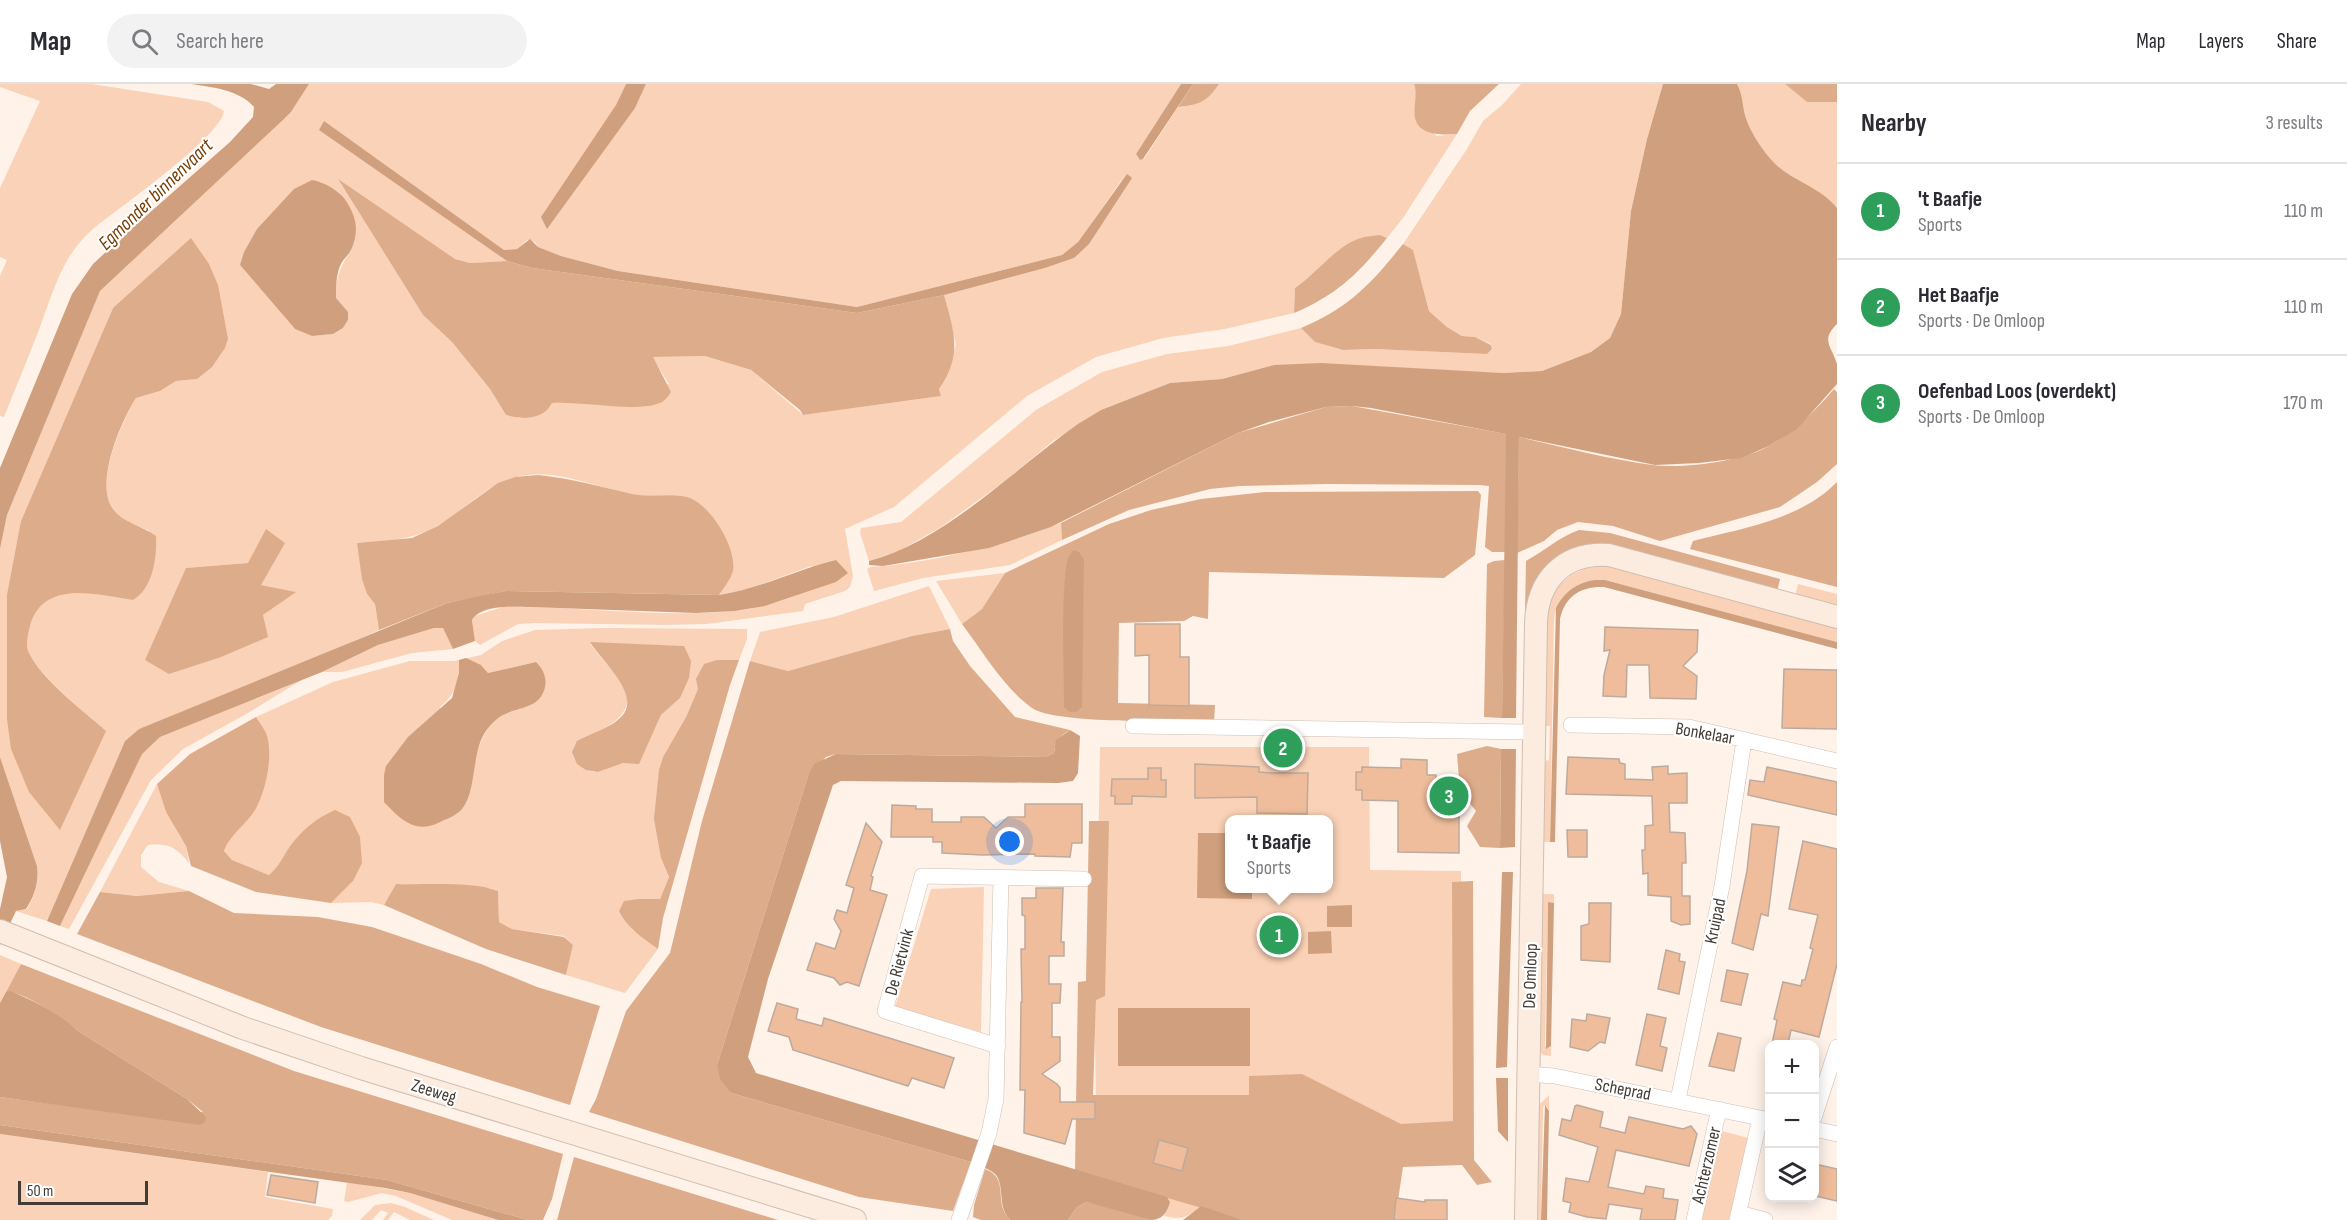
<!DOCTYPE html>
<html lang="en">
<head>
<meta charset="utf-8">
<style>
  :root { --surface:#fff; --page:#f2f2f3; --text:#2b2b33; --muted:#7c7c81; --line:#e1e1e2; --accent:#2563eb }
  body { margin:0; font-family:"Sofia Sans Condensed",sans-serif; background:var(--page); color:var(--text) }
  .controls { position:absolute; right:18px; bottom:18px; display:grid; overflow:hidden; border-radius:12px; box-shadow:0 3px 15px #0003 }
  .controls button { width:54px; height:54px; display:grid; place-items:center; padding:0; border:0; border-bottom:2px solid var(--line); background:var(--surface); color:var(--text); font:30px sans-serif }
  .scale { position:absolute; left:18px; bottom:15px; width:130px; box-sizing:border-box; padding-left:6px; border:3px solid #433b35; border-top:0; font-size:16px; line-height:21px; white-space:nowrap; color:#433b35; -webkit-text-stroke:4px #fff; paint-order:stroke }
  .you { position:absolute; left:1010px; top:758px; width:21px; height:21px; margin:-15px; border:4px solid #fff; border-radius:50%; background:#1a73e8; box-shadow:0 0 0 9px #1a73e833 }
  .badge { display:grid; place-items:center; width:39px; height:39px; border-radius:50%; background:var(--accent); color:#fff; font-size:20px; font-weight:700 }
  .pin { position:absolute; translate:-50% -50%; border:3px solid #fff; box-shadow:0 2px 6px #0006 }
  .popup { position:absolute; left:1225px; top:731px; width:108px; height:78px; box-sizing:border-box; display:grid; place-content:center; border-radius:12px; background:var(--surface); filter:drop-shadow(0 2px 4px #0005); font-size:20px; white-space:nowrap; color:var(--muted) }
  .popup b { font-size:22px; color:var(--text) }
  .popup::after { content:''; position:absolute; left:50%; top:100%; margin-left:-12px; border:12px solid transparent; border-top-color:var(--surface) }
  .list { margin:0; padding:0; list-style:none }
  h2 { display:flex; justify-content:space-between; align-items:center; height:78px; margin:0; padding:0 24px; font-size:26px }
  h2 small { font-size:20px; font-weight:400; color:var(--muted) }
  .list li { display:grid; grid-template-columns:39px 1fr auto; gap:18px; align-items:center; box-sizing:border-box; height:96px; padding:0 24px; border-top:2px solid var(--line) }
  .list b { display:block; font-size:22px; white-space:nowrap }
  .list p { margin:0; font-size:20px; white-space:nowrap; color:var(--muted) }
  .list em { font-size:20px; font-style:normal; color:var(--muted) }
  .icon { flex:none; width:33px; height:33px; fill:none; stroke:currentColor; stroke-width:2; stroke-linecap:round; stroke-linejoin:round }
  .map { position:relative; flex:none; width:1837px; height:1136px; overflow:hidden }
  header { display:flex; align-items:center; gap:36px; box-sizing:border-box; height:84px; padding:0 30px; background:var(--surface); border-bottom:2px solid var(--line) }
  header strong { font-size:28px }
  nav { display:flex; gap:33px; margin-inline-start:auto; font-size:21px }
  .search { width:420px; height:54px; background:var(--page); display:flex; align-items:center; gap:15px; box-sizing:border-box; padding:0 21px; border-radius:33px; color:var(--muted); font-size:22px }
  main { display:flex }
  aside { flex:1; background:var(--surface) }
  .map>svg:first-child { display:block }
  .green { fill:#fad2b7; fill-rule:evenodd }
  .forest { fill:#ddac8a }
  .water { fill:#d0a07e }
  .building { fill:#efbd9b; stroke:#bdaa9d; stroke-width:1.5 }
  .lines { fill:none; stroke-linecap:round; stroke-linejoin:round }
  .street-casing { stroke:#d0bdb0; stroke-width:16 }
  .secondary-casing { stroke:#d0bdb0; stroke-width:24 }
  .street { stroke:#fff; stroke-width:15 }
  .secondary { stroke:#fcece0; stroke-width:22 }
  .labels { text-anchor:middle; stroke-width:4.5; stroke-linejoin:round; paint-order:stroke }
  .street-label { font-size:18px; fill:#433b35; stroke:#fff }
  .water-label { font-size:20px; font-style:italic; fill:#783d01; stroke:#fff }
</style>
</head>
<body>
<header>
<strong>Map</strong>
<div class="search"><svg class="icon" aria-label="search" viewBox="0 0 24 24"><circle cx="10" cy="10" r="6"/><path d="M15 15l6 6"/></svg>Search here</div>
<nav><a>Map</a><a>Layers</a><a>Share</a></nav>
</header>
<main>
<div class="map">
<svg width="1837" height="1136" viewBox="0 0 1837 1136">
  <rect width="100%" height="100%" fill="#fef2e9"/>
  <path class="green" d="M0 0H92L208 18 224 27C221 53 117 125 93 145 61 172 52 212 38 248 27 277 15 305 4 333L0 332V192L7 176 0 173V104L40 17 0 3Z
    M309 0H626L616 21 635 24 646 0H1181L1136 70 1140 76 1144 75 1178 23C1199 21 1207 18 1219 0H1414L1417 14 1415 34 1437 52 1457 50 1403 134 1387 154 1380 151 1343 164 1316 189 1295 204 1294 229 1225 245 1163 254 1096 273 1027 312 894 423 845 445 853 492 850 503 845 507 805 520 803 527 707 540 667 541 534 539 518 540 480 561 475 557 472 536 475 532 503 523C580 522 657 534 734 527 769 524 802 509 835 498L811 482 748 505 719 511 733 488C725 455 723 436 692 415 680 408 660 413 647 412 603 409 557 380 513 394 482 403 463 428 436 443 411 456 385 457 357 459L367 510 375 520 379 546 306 578 139 645 125 657 47 837 16 827 27 825C35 812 39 797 37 782L0 673V465L7 431 100 207 283 36 291 28ZM323 37 504 166 517 165 527 156 535 158 538 163 561 172 618 187 857 223 1062 171 1078 158 1126 90 1074 174 1045 184 944 211 956 261 939 305 941 312 803 331 751 286 705 272 652 273 669 300 570 318 552 319 550 323C533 334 526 337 506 331L490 305 452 258 423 231 339 97 455 175 470 179 507 177ZM321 98 340 110 351 167C340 182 336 195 335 214L348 228V236L343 244 333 250 312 252 295 245 240 181ZM113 224 197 295 176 297 160 307 136 314C122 337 94 400 113 425 120 435 137 443 149 446L133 516C97 511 43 495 30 542 28 551 25 561 29 569 42 595 84 627 106 647L7 635 21 437ZM248 479 261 501 295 508 263 531 186 484Z
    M1521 0H1663L1647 55 1631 127 1621 230 1610 254 1591 268 1542 287 1503 289 1274 281 1222 295 1170 299 1101 326 1053 357 1005 397 941 443 899 467 869 477 860 449 861 444 901 438 1036 326 1102 288 1167 270 1228 262 1301 244 1315 258 1343 266 1374 265 1487 270 1492 265 1491 260 1475 253 1462 252 1447 243 1429 227 1413 167 1403 160 1467 65 1483 37 1502 21Z
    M1737 0H1785L1807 18H1837V124C1822 105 1799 99 1780 84 1767 74 1749 47 1745 31 1742 19 1743 11 1737 0Z
    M1061 439 1062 456 1010 481 923 494 874 507 867 485 871 483C934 479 1003 460 1061 439Z
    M1594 481H1606L1837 542V558L1605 496C1579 495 1558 508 1554 535L1550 758H1539L1545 677 1549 676 1550 642H1545L1544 532 1557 503 1573 490Z
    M1005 489 982 525 962 540 936 497Z
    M1798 500 1837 510V523L1795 513Z
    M929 502 950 545 912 552 788 587 750 577 760 548 834 533Z
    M434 544H443L453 565 412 569 342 588H322L378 561Z
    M602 544 747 545V555L739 576H717L698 605 686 633 663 673 661 774 669 793 660 815H639L632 845 658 865 625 909 566 891 573 861 564 852 512 845 499 838 498 807 490 804 396 800 384 821 371 818 331 819 353 797 278 784 269 791 232 776 224 767 269 666 266 650 256 633 333 598 410 577H454L481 571 502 557 535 546ZM590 559 684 562 680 614 661 631 639 679C634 679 628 678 624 679 602 683 601 696 577 680L584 653C605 647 641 626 623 600 614 586 600 575 590 559ZM536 578 532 621C522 624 509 626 500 632 477 649 473 684 469 711L440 623C453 613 460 599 459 581H481L488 589Z
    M300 597 248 629 183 665 151 696 69 845 60 842 142 669 160 653Z
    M1100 663H1369L1370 786 1461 787 1463 1047 1096 1016 1095 958ZM1230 736H1328V804H1230Z
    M157 700 166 728 186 762 189 779C176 763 169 759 148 761L141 771V783L159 798 189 807 137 812 100 808Z
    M984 803 981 948 895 923 931 805Z
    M1544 810H1554V819L1548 818 1545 962 1549 964 1551 962V972L1543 971 1539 967 1538 814Z
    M0 871 21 880 0 919Z
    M1549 1011V1027L1547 1023 1545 1021 1543 1024 1541 1136H1532L1538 1018 1541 1019Z
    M1722 1047 1748 1054 1729 1136H1701Z
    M0 1050 268 1088 265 1113 333 1125 332 1132 328 1136H0Z
    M347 1098 410 1109 498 1136H452L396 1112 382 1109 348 1118 344 1117Z
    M1167 1113 1201 1122C1185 1134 1184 1136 1164 1132L1170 1118Z
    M391 1119 405 1123 434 1136H410L394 1128 388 1136H383L388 1129 381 1126 372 1136H360L375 1121Z"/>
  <path class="forest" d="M1193 0H1219C1207 18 1199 21 1178 23Z
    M1414 0H1499L1470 27 1457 50C1443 51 1419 52 1415 34 1413 22 1418 11 1414 0Z
    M1785 0H1837V18H1807Z
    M338 95 455 175 470 179 507 177 532 184 857 229 944 211C954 248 963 270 939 305L941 312 803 331 800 326 751 286 705 272 653 273 671 308C667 314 664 318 657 320 631 328 582 317 552 319 544 336 521 336 506 331L490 305 452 258 423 231Z
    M1380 151 1387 154C1359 189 1337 211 1294 229L1295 204C1316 190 1337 161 1361 154 1367 152 1374 152 1380 151Z
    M191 154 209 180 218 201 228 255 225 264 212 283 197 295 176 297 160 307 136 314C121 337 94 400 113 425 123 439 143 442 156 452 157 474 153 504 133 516 97 511 43 495 30 542 28 551 25 561 29 569 42 596 84 627 106 647L60 746 29 708 11 665 7 635V511L21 437 113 224Z
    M1403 160 1413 166 1429 227 1447 243 1462 252 1475 253 1491 261 1492 265 1487 270 1374 265 1343 266 1315 258 1301 244C1349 224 1371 200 1403 160Z
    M1834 305 1837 308V380L1817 398 1780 423 1660 457 1613 442 1578 438 1557 446 1544 457 1517 469 1519 353C1563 363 1608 375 1653 381 1683 385 1743 377 1769 362 1794 348 1816 326 1834 305Z
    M1352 322 1507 350 1505 468H1492L1485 463 1489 402 1479 401 1327 400 1240 402 1210 405 1129 426 1062 456 1061 439 1238 349 1326 323Z
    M538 391C570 394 601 403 632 410 650 414 669 409 687 413 710 419 737 464 733 487 731 495 723 505 719 511L506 507 447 519 379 546 375 520 367 510 362 495 357 459 412 454 438 442 498 399 515 393Z
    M1837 398V503L1690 465 1693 457C1742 444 1800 436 1837 398Z
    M1478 407 1481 411 1475 471 1444 494 1209 488 1208 535 1193 532 1184 537 1119 539 1118 619 1215 621 1214 638C1180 637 1054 640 1032 624 1003 603 984 569 962 540L982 525 1005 489 1109 440 1151 426 1201 415 1265 408Z
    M266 445 285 459 261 501 296 508 263 531 268 553 221 573 169 590 145 576 186 484 248 479Z
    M1579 446 1610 449 1780 495 1777 508 1627 467 1545 490 1528 623 1523 632 1526 477C1544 467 1559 453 1579 446Z
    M1505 476 1502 634 1484 633 1487 480 1494 477Z
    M950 545 953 557 970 582 1015 633 1070 646C1060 651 1055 658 1054 669L1045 673 836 670 826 673 808 692 717 981 731 1009 971 1078 953 1127 859 1113 589 1028 596 1015 626 927 670 869 702 737 750 577 788 587 912 552Z
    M590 558 684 562 691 577 689 594 680 614 661 631 639 680 623 679 598 688 586 686 577 680 572 668 577 657C591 649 609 645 621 633 643 611 601 577 590 558Z
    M717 576H739L730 601 663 834 658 865C643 854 627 844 619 827L624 817 639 815H660L669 793 661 774 654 735 659 686 663 673 686 633 698 605 696 595 704 580Z
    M256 633C259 638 263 643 266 649 274 670 266 707 255 726 246 741 230 750 224 767L232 776 269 791C280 782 283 772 291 761 303 745 317 734 335 726L350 733 360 753 362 779 353 797 331 819 256 808 191 782 186 762 166 728 157 700 190 670Z
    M1487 662 1501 665 1500 764 1480 763 1467 742 1476 727 1460 707 1457 670Z
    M1089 737H1109L1105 912 1096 916 1093 1011H1249V992L1302 990 1401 1040 1453 1037 1452 798 1473 797 1474 1076 1492 1098 1477 1101 1462 1081 1403 1083 1395 1136H1243L1075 1087 1078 898 1086 897Z
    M396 800C424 801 473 797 498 807L499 838 512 845 564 853 573 861 566 891 486 865 384 821Z
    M189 807 234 829 318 833 372 843 481 880 537 903 600 922 570 1021 321 943 77 850 100 808 137 812Z
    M21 880 294 987 563 1070 552 1115 543 1136H528L387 1096 0 1041V1013L91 1025 203 1028 187 1015 78 947C66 936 22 906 6 908Z
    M574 1073 778 1136H557Z
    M985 1085C1011 1095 992 1117 1010 1136H981L973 1133 974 1121Z
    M1087 1118 1094 1119 1150 1136H1068L1077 1123Z"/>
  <path class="water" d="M191 0H251L269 5 276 0H309L291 28 283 36 100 207 7 431 0 465V384L72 210 93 180 122 153 230 58 253 33 254 23C240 6 211 3 191 0Z
    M626 0H646L635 24 547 145 541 133 616 21Z
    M1181 0H1193L1143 75 1140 76 1136 70Z
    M1663 0H1737C1743 11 1742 19 1745 31 1749 47 1767 74 1780 84 1799 99 1822 105 1837 124V240C1820 256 1832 263 1837 280 1837 286 1837 294 1837 300L1797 345 1769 362 1741 374 1699 379 1655 381 1519 353 1516 634H1502L1506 350 1371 324 1352 322 1326 323 1269 338 1238 349 1051 443 989 464 883 482 869 481V477C945 457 1014 385 1078 340L1101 326 1170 299 1222 295 1274 281 1321 279 1503 289 1542 287 1591 268 1610 254 1621 230 1631 127 1647 55Z
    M324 37 504 166 517 165 530 155 538 163 561 172 618 187 857 223 1062 171 1078 158 1127 90 1132 94 1089 160 1074 174 1045 184 944 211 857 229 532 184 507 177 319 46Z
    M312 96C324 98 336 105 344 114 356 131 360 146 351 166 348 172 342 176 340 182 336 192 336 203 336 214L348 228V236L343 244 333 250 312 252 295 245 240 181 244 168 257 145 294 105Z
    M1074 466 1079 468 1084 476 1082 623 1076 628H1070L1064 623C1064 577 1061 529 1066 483 1067 476 1069 470 1074 466Z
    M836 476 848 489 836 498 765 522 735 527 696 529 530 523C514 523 482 520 472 536L475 557 453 565 443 544H434L378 561 322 588 160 653 142 670 60 842 47 837 125 657 139 645 447 519 479 512 506 507 719 511C759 505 796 486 836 476Z
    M1595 496H1605L1837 558V565L1604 503C1581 502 1565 512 1560 535L1555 758H1550L1556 524C1565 507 1576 499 1595 496Z
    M466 574 481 581 488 589 536 578C543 585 547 593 545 603 540 625 520 622 503 631 497 634 490 641 486 647 471 668 477 707 462 725 456 732 446 735 438 739 415 750 400 735 384 718V691L386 682 408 653 452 614 459 589V576Z
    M1070 646 1080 652 1078 689 1073 697 1058 699 841 697 833 701 768 895 748 973 756 989 1167 1113 1170 1118C1167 1129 1162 1136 1150 1136L1087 1118 1077 1123 1068 1136H1010C997 1122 1005 1103 996 1091 991 1085 978 1082 971 1078L731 1009 720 995 717 981 808 692 814 680 836 670 1045 673 1054 669 1056 656Z
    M1501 665H1516L1515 763 1500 764Z
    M0 673 37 782C39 797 35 812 26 825L16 827 0 861V825L7 793 0 757Z
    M1198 749H1229L1230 804 1252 805V815L1197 814Z
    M1502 788H1513L1507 983 1496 984Z
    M1548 818 1554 819 1551 962 1546 965Z
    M1352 821V843H1327V822Z
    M1331 847 1332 869 1308 870V848Z
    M10 907C34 917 59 929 78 947L187 1015 206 1033 205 1038 200 1041 0 1013V919L6 908Z
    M1118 924H1250V982H1118Z
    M1496 994H1508V1058L1498 1047Z
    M1545 1021 1549 1027 1547 1136H1541Z
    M0 1041 387 1096 528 1136H498L410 1109 385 1104 0 1050Z
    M1201 1122 1243 1136H1183Z"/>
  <path class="building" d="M1135 540H1180V573H1189V622L1149 621V571L1135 572Z
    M1605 543 1698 546 1697 568 1683 582 1697 592 1696 615 1650 614 1649 581H1627L1626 613 1603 612 1604 591 1610 566 1604 567Z
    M1784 585 1837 586V645L1782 644Z
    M1568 673 1619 675 1620 679 1625 680V695L1653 696 1652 683 1668 682V690L1687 689V719H1669L1670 748 1685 749 1686 779H1682V812H1690V840L1681 841 1671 837V813L1648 811V789L1643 790 1642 766H1645V742L1653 741 1652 712 1566 710Z
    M1401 675 1427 676V691H1436V720L1459 721V769L1398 768V717L1362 716V706H1356V688H1362V683L1401 684Z
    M1195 680 1259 683V688L1271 689H1308L1307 730 1257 729V713L1195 714Z
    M1767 683 1837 698V731L1748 711 1750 696 1764 698Z
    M1148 684H1161V696H1166V713L1132 712V720H1115V712H1111L1112 695H1148Z
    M1025 720H1082V759H1072L1070 773 1035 772V770L983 771 942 769V758H933V753H891L892 721 916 722V725H932V738H961V733H984L996 744 1008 733H1025Z
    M866 739 882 758 871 792 873 793 870 806 887 811 859 902 847 898 840 901 834 894 807 886 816 859 835 865 841 847 834 835 837 826 847 829 854 804 846 801Z
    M1752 740 1779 743 1768 832 1761 830 1753 866 1732 859 1747 787Z
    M1567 746H1587V773H1568Z
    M1803 757 1837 765V880L1819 953 1791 946 1788 960H1772L1777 936 1774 935 1783 898 1801 902 1802 896H1805L1813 865 1810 864 1818 831 1789 825Z
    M1036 804H1063L1061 858H1064V872H1049V900H1061L1060 919H1052V953H1060V977L1042 990 1057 1000 1060 1004V1018H1095V1035H1072L1065 1060 1024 1049 1025 1006H1020L1021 918H1022L1021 865H1025V832L1022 831V814H1036Z
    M1589 819H1611L1610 878 1581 876V842L1589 840Z
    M1666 866 1680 870 1679 877 1685 878 1679 910 1658 905Z
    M1727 886 1748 890 1741 921 1721 917Z
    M777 919 798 925 796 935 822 942 824 934 954 974 944 1004 912 994 908 1002 793 966 789 953 768 947Z
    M1587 930 1610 934 1605 959 1600 958 1588 967 1570 963 1572 935 1586 937Z
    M1647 930 1666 934 1660 962 1667 964 1662 987 1636 981Z
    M1718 949 1741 954 1734 987 1709 982Z
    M1577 1021 1603 1028 1600 1043 1625 1049 1629 1033 1683 1045 1691 1042 1697 1050 1689 1082 1616 1066 1608 1103 1644 1110 1646 1102 1664 1105 1663 1114 1678 1116 1675 1136H1640L1642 1125 1609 1120 1606 1135 1587 1133 1569 1128 1571 1119 1563 1117 1566 1094 1589 1098 1598 1063 1559 1051 1562 1035 1571 1037 1575 1022Z
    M1159 1056 1188 1064 1182 1087 1153 1079Z
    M1815 1080 1837 1085V1117L1815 1112Z
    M271 1091 318 1098 315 1119 267 1111Z
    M1396 1114 1425 1118V1116H1447V1136H1394Z"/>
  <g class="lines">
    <defs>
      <path id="street" d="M1571 641 1689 643 1837 677
        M1133 642 1534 648
        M998 962 885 927 922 792 1084 795
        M1527 990 1554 992 1770 1036
        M1678 1016 1722 802 1744 656
        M1814 1034 1837 963
        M1814 1045 1837 1050
        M1739 1129 1765 1136
        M959 1136 989 1049 996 1015 1001 793
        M1694 1136 1719 1025
        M1737 1136 1760 1034"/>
      <path id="secondary" d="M0 847 243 944 361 984 855 1136
        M1526 1136 1536 540C1537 496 1564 468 1609 471L1837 533"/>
    </defs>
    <use href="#street" class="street-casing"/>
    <use href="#secondary" class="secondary-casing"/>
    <use href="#street" class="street"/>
    <use href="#secondary" class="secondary"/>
  </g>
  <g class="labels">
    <g class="street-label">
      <text transform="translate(1705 649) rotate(10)" y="6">Bonkelaar</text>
      <text transform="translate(1715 837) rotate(-78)" y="6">Kruipad</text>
      <text transform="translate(899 878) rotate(-75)" y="6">De Rietvink</text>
      <text transform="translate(1530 892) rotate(-88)" y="6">De Omloop</text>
      <text transform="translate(1623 1005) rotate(11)" y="6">Scheprad</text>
      <text transform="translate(434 1007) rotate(17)" y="6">Zeeweg</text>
      <text transform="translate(1706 1081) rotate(-77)" y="6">Achterzomer</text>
    </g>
    <g class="water-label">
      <text transform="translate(155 110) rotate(-44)" y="7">Egmonder binnenvaart</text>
    </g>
  </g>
</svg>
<div class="controls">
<button>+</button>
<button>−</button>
<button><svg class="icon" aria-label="layers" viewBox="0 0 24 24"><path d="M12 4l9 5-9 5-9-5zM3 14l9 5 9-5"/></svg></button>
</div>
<div class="scale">50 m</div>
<div class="you"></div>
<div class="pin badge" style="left:1279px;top:851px;background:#2e9e5b">1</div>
<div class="popup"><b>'t Baafje</b>Sports</div>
<div class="pin badge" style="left:1283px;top:664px;background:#2e9e5b">2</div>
<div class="pin badge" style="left:1449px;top:712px;background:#2e9e5b">3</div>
</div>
<aside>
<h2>Nearby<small>3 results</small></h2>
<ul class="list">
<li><span class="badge" style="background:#2e9e5b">1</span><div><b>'t Baafje</b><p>Sports</p></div><em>110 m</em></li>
<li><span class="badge" style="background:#2e9e5b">2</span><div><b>Het Baafje</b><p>Sports · De Omloop</p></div><em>110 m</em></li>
<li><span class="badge" style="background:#2e9e5b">3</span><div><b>Oefenbad Loos (overdekt)</b><p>Sports · De Omloop</p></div><em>170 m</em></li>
</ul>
</aside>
</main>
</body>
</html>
